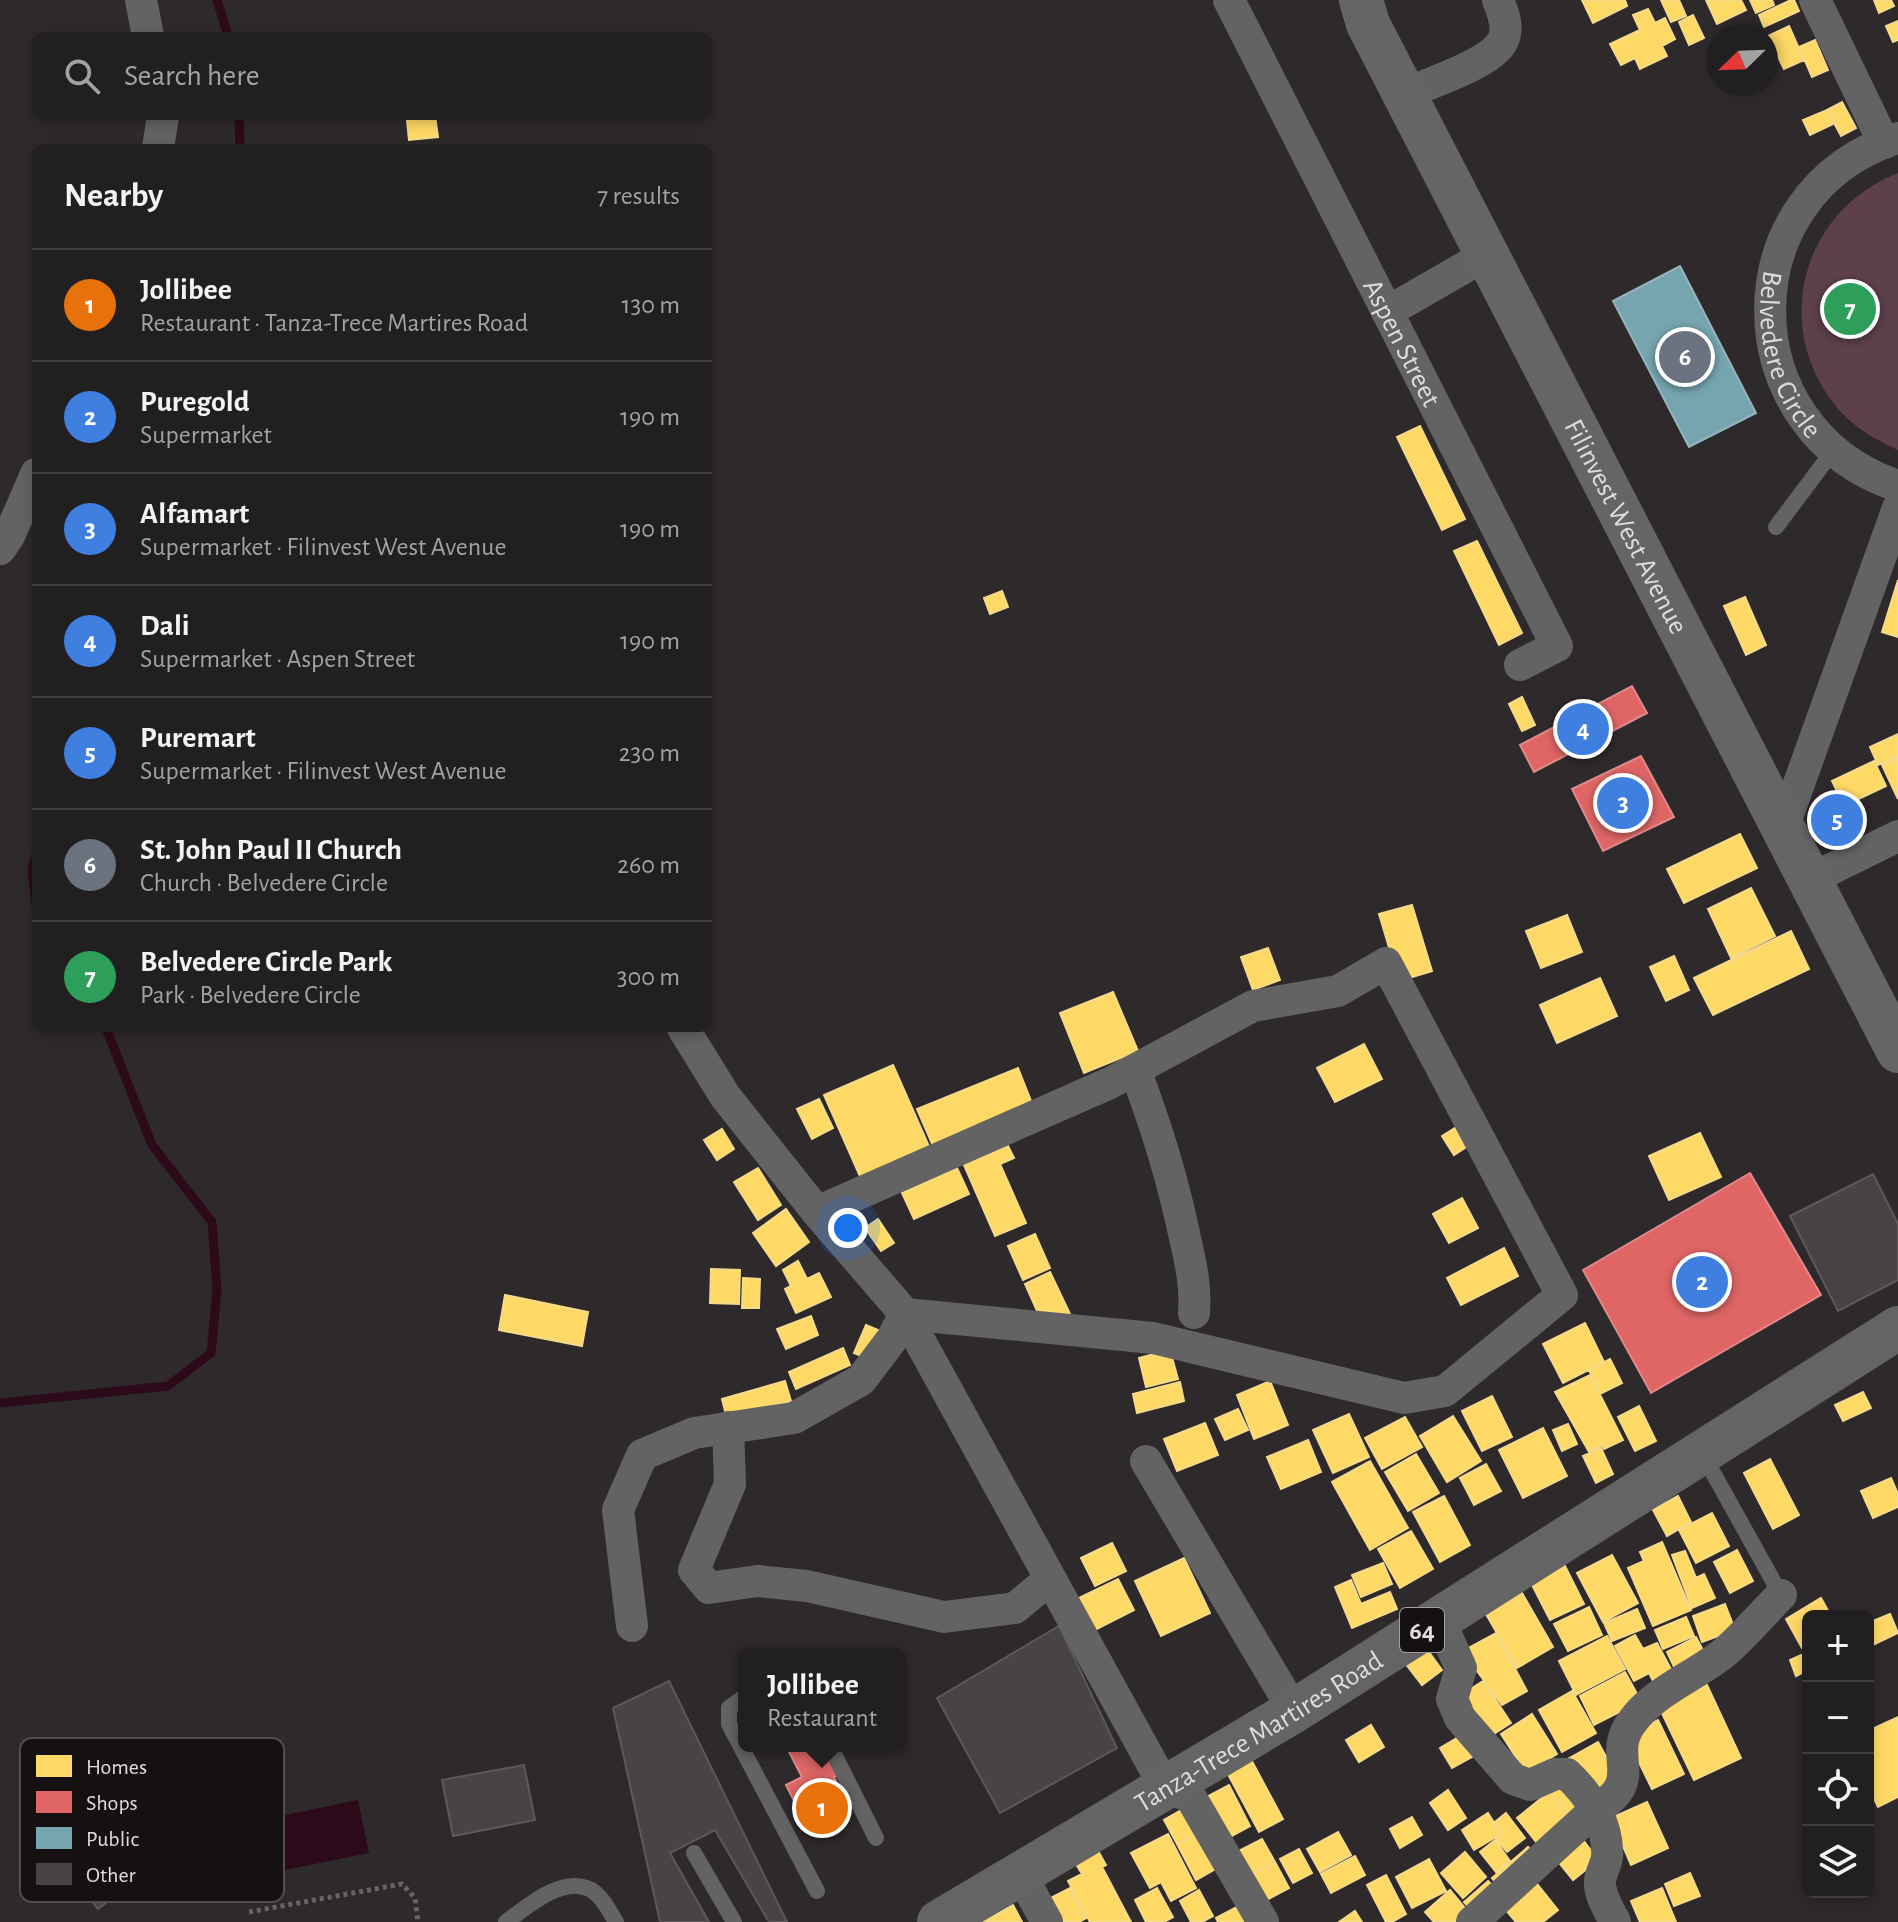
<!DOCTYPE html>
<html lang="en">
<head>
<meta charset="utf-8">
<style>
  :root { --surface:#221f20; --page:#2a2729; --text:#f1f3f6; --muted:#a2a2a5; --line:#3f3d3e; --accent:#bca0f2 }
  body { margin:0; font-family:"Alegreya Sans",sans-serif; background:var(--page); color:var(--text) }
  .controls { position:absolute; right:24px; bottom:24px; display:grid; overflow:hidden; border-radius:12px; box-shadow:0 4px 12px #0003 }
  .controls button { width:72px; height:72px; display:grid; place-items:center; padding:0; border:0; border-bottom:2px solid var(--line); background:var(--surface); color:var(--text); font:40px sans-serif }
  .compass { position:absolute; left:1706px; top:24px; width:72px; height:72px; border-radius:50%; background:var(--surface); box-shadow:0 4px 12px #0003; rotate:247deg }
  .you { position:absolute; left:848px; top:1228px; width:28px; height:28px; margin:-20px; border:6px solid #fff; border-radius:50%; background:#1a73e8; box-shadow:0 0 0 12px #1a73e833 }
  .badge { display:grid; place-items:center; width:52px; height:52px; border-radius:50%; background:var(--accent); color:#fff; font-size:26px; font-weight:700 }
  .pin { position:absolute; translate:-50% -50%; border:4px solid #fff; box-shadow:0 2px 8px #0006 }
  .popup { position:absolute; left:738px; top:1648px; width:168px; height:104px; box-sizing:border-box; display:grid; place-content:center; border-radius:12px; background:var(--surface); filter:drop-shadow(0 2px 6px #0005); font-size:26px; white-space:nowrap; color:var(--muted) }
  .popup b { font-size:30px; color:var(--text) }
  .popup::after { content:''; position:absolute; left:50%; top:100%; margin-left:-16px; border:16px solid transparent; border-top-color:var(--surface) }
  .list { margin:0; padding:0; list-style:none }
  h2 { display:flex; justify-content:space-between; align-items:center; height:104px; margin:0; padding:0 32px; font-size:34px }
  h2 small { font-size:26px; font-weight:400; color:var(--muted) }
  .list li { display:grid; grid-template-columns:52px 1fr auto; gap:24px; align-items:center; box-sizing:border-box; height:112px; padding:0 32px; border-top:2px solid var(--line) }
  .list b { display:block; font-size:30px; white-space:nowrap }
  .list p { margin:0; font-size:26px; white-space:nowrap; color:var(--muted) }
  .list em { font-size:26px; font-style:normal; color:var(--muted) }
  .icon { flex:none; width:44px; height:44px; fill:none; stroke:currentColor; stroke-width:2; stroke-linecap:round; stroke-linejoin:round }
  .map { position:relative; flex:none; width:1898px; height:1922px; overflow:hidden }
  .search { position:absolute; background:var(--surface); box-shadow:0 4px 12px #0003; left:32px; top:32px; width:680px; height:88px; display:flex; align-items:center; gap:20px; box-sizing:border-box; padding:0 28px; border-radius:12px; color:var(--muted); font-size:30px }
  .panel { position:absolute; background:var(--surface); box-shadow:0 4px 12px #0003; left:32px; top:144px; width:680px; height:888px; border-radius:12px }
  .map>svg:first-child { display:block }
  .green { fill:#5d404b }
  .water { fill:#2c0a1a }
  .homes { fill:#ffd966; stroke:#f6da8a; stroke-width:2 }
  .shops { fill:#e06666; stroke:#e0898a; stroke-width:2 }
  .public { fill:#76a5af; stroke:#96b5bd; stroke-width:2 }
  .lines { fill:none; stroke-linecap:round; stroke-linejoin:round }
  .stream { stroke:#2c0a1a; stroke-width:9 }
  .building { fill:#484345; stroke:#5d585a; stroke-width:2 }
  .path { stroke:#666566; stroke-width:5; stroke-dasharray:4 4; stroke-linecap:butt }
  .lane { stroke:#636364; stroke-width:16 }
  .street { stroke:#636364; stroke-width:32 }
  .secondary { stroke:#656566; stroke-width:44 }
  .primary { stroke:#646465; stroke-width:44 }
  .labels { text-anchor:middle; stroke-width:8; stroke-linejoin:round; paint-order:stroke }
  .shield { fill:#151112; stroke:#a49ea0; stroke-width:2 }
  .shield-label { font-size:26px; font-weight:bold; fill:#e1dbdd }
  .street-label { font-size:28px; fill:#e1dbdd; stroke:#151112 }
  .key { fill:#151112; stroke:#524e4f; stroke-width:2 }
  .key-label { font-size:22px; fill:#e1dbdd }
</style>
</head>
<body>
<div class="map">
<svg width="1898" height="1922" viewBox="0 0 1898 1922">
  <rect width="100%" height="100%" fill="#2e292b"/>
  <path class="green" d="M1898 173V450C1876 440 1855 428 1838 409 1770 328 1801 211 1898 173Z"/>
  <path class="water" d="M358 1800 369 1853 265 1874 256 1865 247 1823Z"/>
  <path class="homes" d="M1582 0H1625L1627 6 1593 23Z
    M1661 0H1679L1686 16 1671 22Z
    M1706 0H1741L1746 10 1717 24Z
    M1750 0H1772L1774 5 1756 13Z
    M1791 0H1794L1799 11 1764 27 1759 15Z
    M1874 0H1891L1894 6 1879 13Z
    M1648 9 1655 23 1665 18 1675 39 1662 46 1667 56 1640 69 1635 58 1621 65 1610 44 1640 30 1633 15Z
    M1693 15 1704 38 1689 45 1679 22Z
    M1898 21V40L1893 42 1886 26Z
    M1789 26 1804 60 1784 69 1768 36Z
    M1815 40 1828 70 1812 77 1799 47Z
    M1842 102 1856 128 1841 136 1827 110Z
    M1827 110 1833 124 1810 135 1803 120Z
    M435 116 438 137 409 140 407 120Z
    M1420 426 1465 519 1442 530 1397 437Z
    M1477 541 1522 633 1499 645 1454 551Z
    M1898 580V637L1882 632Z
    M1002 591 1008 607 990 614 984 598Z
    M1745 597 1766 645 1746 655 1724 606Z
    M1522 697 1535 725 1522 731 1509 704Z
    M1898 734V756L1878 765 1870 747Z
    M1898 758V799L1882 765Z
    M1874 761 1886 786 1844 806 1832 781Z
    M1740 834 1757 868 1684 903 1667 869Z
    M1751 888 1775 936 1731 958 1708 909Z
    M1412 905 1432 971 1399 981 1379 914Z
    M1567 915 1582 952 1541 968 1526 931Z
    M1791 931 1809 969 1713 1015 1694 978Z
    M1268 948 1280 980 1253 990 1241 957Z
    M1674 956 1689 990 1666 1001 1650 967Z
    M1600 978 1617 1016 1557 1043 1540 1005Z
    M1113 992 1138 1051 1084 1073 1060 1013Z
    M1364 1044 1382 1079 1335 1102 1317 1068Z
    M893 1065 931 1151 862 1181 824 1095Z
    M1018 1068 1033 1106 933 1146 917 1109Z
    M819 1099 833 1128 812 1139 797 1109Z
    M1463 1123 1474 1142 1454 1155 1442 1136Z
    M722 1129 734 1149 717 1160 704 1140Z
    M1700 1133 1721 1177 1669 1200 1649 1156Z
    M1008 1146 1014 1158 1000 1164 1026 1223 995 1236 964 1165Z
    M758 1168 781 1205 758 1220 734 1182Z
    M957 1168 969 1194 914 1219 902 1193Z
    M1462 1198 1478 1228 1449 1243 1433 1214Z
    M786 1209 809 1242 776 1266 753 1233Z
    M878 1219 894 1243 881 1251 865 1228Z
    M1035 1234 1050 1268 1023 1280 1008 1246Z
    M1504 1248 1518 1276 1461 1305 1447 1278Z
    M798 1261 807 1279 819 1273 831 1297 796 1313 785 1289 791 1286 783 1270Z
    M711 1269 740 1270 739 1304 710 1303Z
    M1050 1272 1071 1316 1038 1313 1025 1284Z
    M743 1278 760 1279 759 1308H742Z
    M505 1295 588 1312 582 1346 499 1330Z
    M811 1316 818 1335 786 1349 777 1329Z
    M1585 1323 1604 1362 1563 1383 1543 1344Z
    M866 1325 885 1333 873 1361 854 1353Z
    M843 1348 850 1365 796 1389 789 1372Z
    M1170 1350 1178 1379 1146 1387 1139 1358Z
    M1610 1359 1622 1383 1600 1394 1589 1370Z
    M1590 1375 1623 1440 1604 1449 1602 1445 1589 1452 1555 1392Z
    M785 1381 791 1401 727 1419 722 1399Z
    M1270 1381 1288 1425 1254 1439 1237 1395Z
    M1180 1382 1184 1401 1137 1413 1133 1394Z
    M1863 1392 1871 1408 1843 1421 1835 1405Z
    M1492 1396 1512 1437 1482 1451 1462 1411Z
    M1639 1406 1656 1441 1635 1451 1618 1417Z
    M1238 1409 1248 1430 1225 1440 1215 1419Z
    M1349 1414 1369 1457 1333 1473 1313 1430Z
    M1453 1416 1481 1461 1447 1482 1420 1436Z
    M1405 1417 1422 1447 1382 1469 1365 1438Z
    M1205 1423 1218 1455 1177 1471 1164 1439Z
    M1568 1424 1577 1444 1562 1451 1553 1430Z
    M1543 1428 1567 1476 1523 1498 1499 1450Z
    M1308 1440 1321 1472 1281 1489 1267 1457Z
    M1601 1448 1613 1474 1596 1483 1583 1456Z
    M1416 1454 1439 1493 1408 1511 1385 1472Z
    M1770 1459 1799 1515 1773 1529 1744 1473Z
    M1370 1461 1408 1528 1370 1550 1332 1482Z
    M1486 1464 1501 1491 1474 1505 1460 1478Z
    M1891 1478 1898 1494V1507L1873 1518 1861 1491Z
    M1444 1496 1470 1545 1440 1562 1413 1512Z
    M1678 1496 1691 1522 1667 1536 1653 1510Z
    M1712 1513 1729 1546 1696 1563 1679 1530Z
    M1411 1531 1433 1569 1400 1588 1378 1549Z
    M1662 1542 1691 1610 1653 1626 1628 1568 1644 1561 1640 1552Z
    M1112 1543 1126 1571 1095 1586 1081 1558Z
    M1737 1550 1753 1581 1730 1593 1714 1562Z
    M1685 1551 1696 1578 1704 1574 1715 1598 1692 1608 1672 1555Z
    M1612 1555 1638 1603 1603 1622 1577 1573Z
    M1184 1558 1210 1613 1161 1636 1135 1581Z
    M1383 1563 1392 1584 1361 1597 1352 1575Z
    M1565 1566 1584 1604 1550 1620 1531 1583Z
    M1118 1579 1134 1610 1093 1631 1077 1599Z
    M1351 1580 1361 1604 1390 1592 1397 1609 1352 1628 1335 1587Z
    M1522 1593 1553 1647 1517 1668 1486 1614Z
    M1821 1598 1831 1616H1808V1644L1802 1648 1786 1619Z
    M1725 1604 1735 1630 1702 1642 1693 1616Z
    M1589 1607 1602 1635 1568 1651 1554 1624Z
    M1637 1609 1645 1628 1612 1641 1604 1623Z
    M1890 1614 1898 1633 1873 1645 1868 1633V1623Z
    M1686 1617 1694 1636 1663 1649 1655 1630Z
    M1496 1633 1527 1691 1502 1705 1477 1671 1474 1672 1463 1651Z
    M1635 1635 1643 1649 1657 1643 1672 1671 1653 1681 1649 1673 1634 1681 1615 1646Z
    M1607 1636 1625 1669 1576 1695 1559 1661Z
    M1696 1637 1705 1654 1675 1669 1667 1652Z
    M1426 1648 1442 1670 1422 1685 1405 1663Z
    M1808 1652V1670L1796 1676 1790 1660Z
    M1625 1672 1641 1701 1594 1725 1580 1696Z
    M1483 1681 1511 1723 1486 1739 1458 1697Z
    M1707 1685 1741 1758 1694 1780 1659 1707Z
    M1572 1691 1596 1733 1562 1752 1539 1710Z
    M1532 1714 1557 1754 1526 1773 1501 1734Z
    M1898 1717V1797L1878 1807 1868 1786V1731Z
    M1658 1720 1684 1774 1652 1789 1626 1736Z
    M1371 1725 1384 1747 1359 1762 1346 1740Z
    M1467 1732 1479 1753 1452 1768 1440 1748Z
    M1598 1742 1619 1780 1589 1797 1568 1759Z
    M1247 1752 1283 1819 1259 1832 1223 1765Z
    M1567 1778 1587 1804 1569 1818 1549 1792Z
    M1229 1785 1250 1826 1221 1842 1199 1801Z
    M1448 1790 1466 1818 1448 1830 1430 1803Z
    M1549 1792 1569 1818 1537 1843 1517 1818Z
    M1647 1802 1668 1848 1631 1865 1611 1818Z
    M1190 1805 1205 1829 1177 1844 1164 1820Z
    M1488 1813 1501 1834 1474 1850 1462 1830Z
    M1506 1813 1525 1838 1507 1852 1495 1838 1502 1834 1495 1822Z
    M1412 1817 1422 1835 1400 1848 1390 1829Z
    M1205 1829 1224 1864 1196 1880 1177 1844Z
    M1338 1832 1351 1855 1320 1872 1307 1849Z
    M1578 1833 1598 1860 1573 1880 1552 1854Z
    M1168 1834 1196 1888 1171 1901 1161 1882 1150 1888 1131 1853Z
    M1262 1839 1275 1862 1241 1880 1229 1856Z
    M1495 1840 1510 1861 1496 1872 1480 1852Z
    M1528 1847 1537 1857 1501 1889 1492 1878Z
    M1097 1849 1106 1865 1102 1867 1131 1922H1090L1068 1881 1082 1874 1074 1861Z
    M1299 1849 1312 1873 1293 1883 1280 1859Z
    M1465 1852 1486 1877 1463 1898 1441 1873Z
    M1355 1856 1365 1875 1331 1893 1321 1874Z
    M1429 1859 1446 1891 1412 1908 1396 1877Z
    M1275 1862 1289 1888 1255 1906 1241 1880Z
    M1690 1873 1700 1896 1674 1906 1665 1884Z
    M1386 1875 1406 1914 1392 1922H1386L1367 1885Z
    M1530 1875 1558 1910 1543 1922H1516L1498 1901Z
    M1488 1881 1498 1891 1474 1913 1464 1902Z
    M1070 1888 1086 1918 1079 1922H1048L1039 1904Z
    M1157 1888 1173 1917 1164 1922H1146L1135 1900Z
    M1662 1888 1676 1922H1640L1631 1901Z
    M1199 1890 1213 1916 1202 1922H1191L1180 1901Z
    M1450 1890 1474 1919 1470 1922H1434L1425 1912Z
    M1248 1901 1259 1922H1218L1216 1918Z
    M1013 1905 1022 1922H982Z
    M1355 1911 1362 1922H1339Z"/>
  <path class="shops" d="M1632 686 1647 713 1534 772 1520 745Z
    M1641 756 1674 817 1603 851 1572 789Z
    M1750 1173 1821 1295 1651 1393 1583 1270Z
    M786 1746H828L841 1773 834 1777 849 1808 808 1829 786 1785 802 1777Z"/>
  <path class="public" d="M1680 266 1756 413 1689 447 1613 301Z"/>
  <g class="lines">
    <path class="stream" d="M217 0 228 36
      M239 116 240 148
      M36 855 32 869 36 906
      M0 1403 168 1386 211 1353 217 1290 212 1222 152 1145 106 1028"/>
  </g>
  <path class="building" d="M1873 1174 1898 1224V1280L1838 1311 1790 1216Z
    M1059 1626 1117 1748 1000 1813 937 1698Z
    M669 1681 787 1922H769L715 1830 670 1853 709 1922H660L613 1708Z
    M524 1765 535 1820 453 1836 442 1780Z
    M139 1845 155 1864 98 1909 83 1890Z"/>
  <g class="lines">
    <path class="path" d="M249 1912 402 1884 415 1898 418 1922"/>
    <path class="lane" d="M1776 527 1833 451
      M1702 1453 1781 1595
      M744 1697 729 1708V1724L817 1891
      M830 1746 876 1838
      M694 1853 734 1922
      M506 1922C527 1907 559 1878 587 1888 601 1893 609 1911 616 1922"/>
    <g class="street">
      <path d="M141 0 148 36"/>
      <path id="s1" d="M1229 0 1557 646 1520 665"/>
      <path d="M1815 0 1884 143"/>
      <path d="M1405 94C1429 83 1490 64 1502 42 1510 29 1503 12 1498 0"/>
      <path id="s2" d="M1898 138C1726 192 1729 430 1898 486"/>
      <path d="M158 148 163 116"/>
      <path d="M1387 312 1488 254"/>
      <path d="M0 549 10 534 36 474"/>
      <path d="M1783 828 1898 508"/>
      <path d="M1809 880 1898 836"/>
      <path d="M1135 1070C1156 1125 1173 1180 1185 1238 1191 1264 1196 1286 1194 1313"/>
      <path d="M817 1212 1110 1083 1253 1006 1338 991 1386 963 1562 1295 1445 1391 1404 1398 1153 1338 905 1314"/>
      <path d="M905 1314 1166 1789 1190 1796 1263 1922"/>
      <path d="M728 1427 730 1484 694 1570 709 1588 757 1581 807 1586 944 1617 1015 1608 1050 1579"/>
      <path d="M1146 1461 1294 1711"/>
      <path d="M1439 1619 1461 1668 1452 1699 1460 1718 1513 1779 1530 1785 1555 1774H1567C1590 1796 1609 1825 1607 1857 1606 1865 1601 1872 1600 1881 1599 1895 1609 1910 1615 1922"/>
      <path d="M632 1626 618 1510 642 1455 694 1433 794 1418 861 1380 892 1339 905 1314 817 1212 725 1096 683 1028"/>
      <path d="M1021 1875 1047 1922"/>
      <path d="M1472 1922 1595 1810C1648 1779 1605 1758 1632 1722 1655 1690 1696 1676 1725 1652 1745 1635 1763 1613 1781 1595"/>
    </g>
    <path class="secondary" id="s3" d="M1361 0 1368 24 1898 1051"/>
    <path class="primary" id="s4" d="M939 1922 1294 1711 1898 1328"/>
  </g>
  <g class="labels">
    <rect class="shield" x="1400" y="1608" width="44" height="44" rx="6"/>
    <g class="shield-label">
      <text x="1422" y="1639">64</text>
    </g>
    <g class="street-label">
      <text dy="10" stroke="none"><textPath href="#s1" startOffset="384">Aspen Street</textPath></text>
      <text dy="10" stroke="none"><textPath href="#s2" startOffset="278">Belvedere Circle</textPath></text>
      <text dy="10" stroke="none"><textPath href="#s3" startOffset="590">Filinvest West Avenue</textPath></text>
      <text dy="10" stroke="none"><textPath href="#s4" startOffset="372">Tanza-Trece Martires Road</textPath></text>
    </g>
  </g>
  <rect x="20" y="1738" width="264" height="164" rx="12" class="key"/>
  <rect x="36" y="1755" width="36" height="22" fill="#ffd966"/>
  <rect x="36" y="1791" width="36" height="22" fill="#e06666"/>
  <rect x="36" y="1827" width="36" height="22" fill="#76a5af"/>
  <rect x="36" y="1863" width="36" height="22" fill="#484345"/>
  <g class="key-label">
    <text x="86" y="1774">Homes</text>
    <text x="86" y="1810">Shops</text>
    <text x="86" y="1846">Public</text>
    <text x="86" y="1882">Other</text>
  </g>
</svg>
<div class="controls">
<button>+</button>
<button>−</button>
<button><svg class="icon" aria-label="locate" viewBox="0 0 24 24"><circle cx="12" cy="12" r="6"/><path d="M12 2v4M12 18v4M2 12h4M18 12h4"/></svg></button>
<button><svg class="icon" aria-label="layers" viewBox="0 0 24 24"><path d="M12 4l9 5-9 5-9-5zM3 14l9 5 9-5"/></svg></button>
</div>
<svg class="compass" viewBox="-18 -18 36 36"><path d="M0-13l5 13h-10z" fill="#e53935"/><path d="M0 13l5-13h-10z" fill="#a2a2a5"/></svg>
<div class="you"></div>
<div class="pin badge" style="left:822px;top:1808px;background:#e8710a">1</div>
<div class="popup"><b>Jollibee</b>Restaurant</div>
<div class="pin badge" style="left:1702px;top:1282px;background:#3f7fe0">2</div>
<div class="pin badge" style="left:1623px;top:803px;background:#3f7fe0">3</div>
<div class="pin badge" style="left:1583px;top:729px;background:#3f7fe0">4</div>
<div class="pin badge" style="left:1837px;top:820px;background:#3f7fe0">5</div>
<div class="pin badge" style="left:1685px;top:357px;background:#6b7280">6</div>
<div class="pin badge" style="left:1850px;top:309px;background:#2e9e5b">7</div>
<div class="search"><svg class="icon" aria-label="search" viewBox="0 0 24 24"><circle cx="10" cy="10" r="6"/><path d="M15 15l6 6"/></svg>Search here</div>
<section class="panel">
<h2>Nearby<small>7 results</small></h2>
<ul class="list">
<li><span class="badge" style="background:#e8710a">1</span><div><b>Jollibee</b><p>Restaurant · Tanza-Trece Martires Road</p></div><em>130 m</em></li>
<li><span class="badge" style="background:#3f7fe0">2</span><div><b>Puregold</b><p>Supermarket</p></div><em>190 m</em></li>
<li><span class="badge" style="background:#3f7fe0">3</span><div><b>Alfamart</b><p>Supermarket · Filinvest West Avenue</p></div><em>190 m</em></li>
<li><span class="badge" style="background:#3f7fe0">4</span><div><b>Dali</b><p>Supermarket · Aspen Street</p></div><em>190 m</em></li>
<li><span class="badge" style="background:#3f7fe0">5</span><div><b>Puremart</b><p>Supermarket · Filinvest West Avenue</p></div><em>230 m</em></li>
<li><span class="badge" style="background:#6b7280">6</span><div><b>St. John Paul II Church</b><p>Church · Belvedere Circle</p></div><em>260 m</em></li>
<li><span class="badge" style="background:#2e9e5b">7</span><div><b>Belvedere Circle Park</b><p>Park · Belvedere Circle</p></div><em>300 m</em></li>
</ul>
</section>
</div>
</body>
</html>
